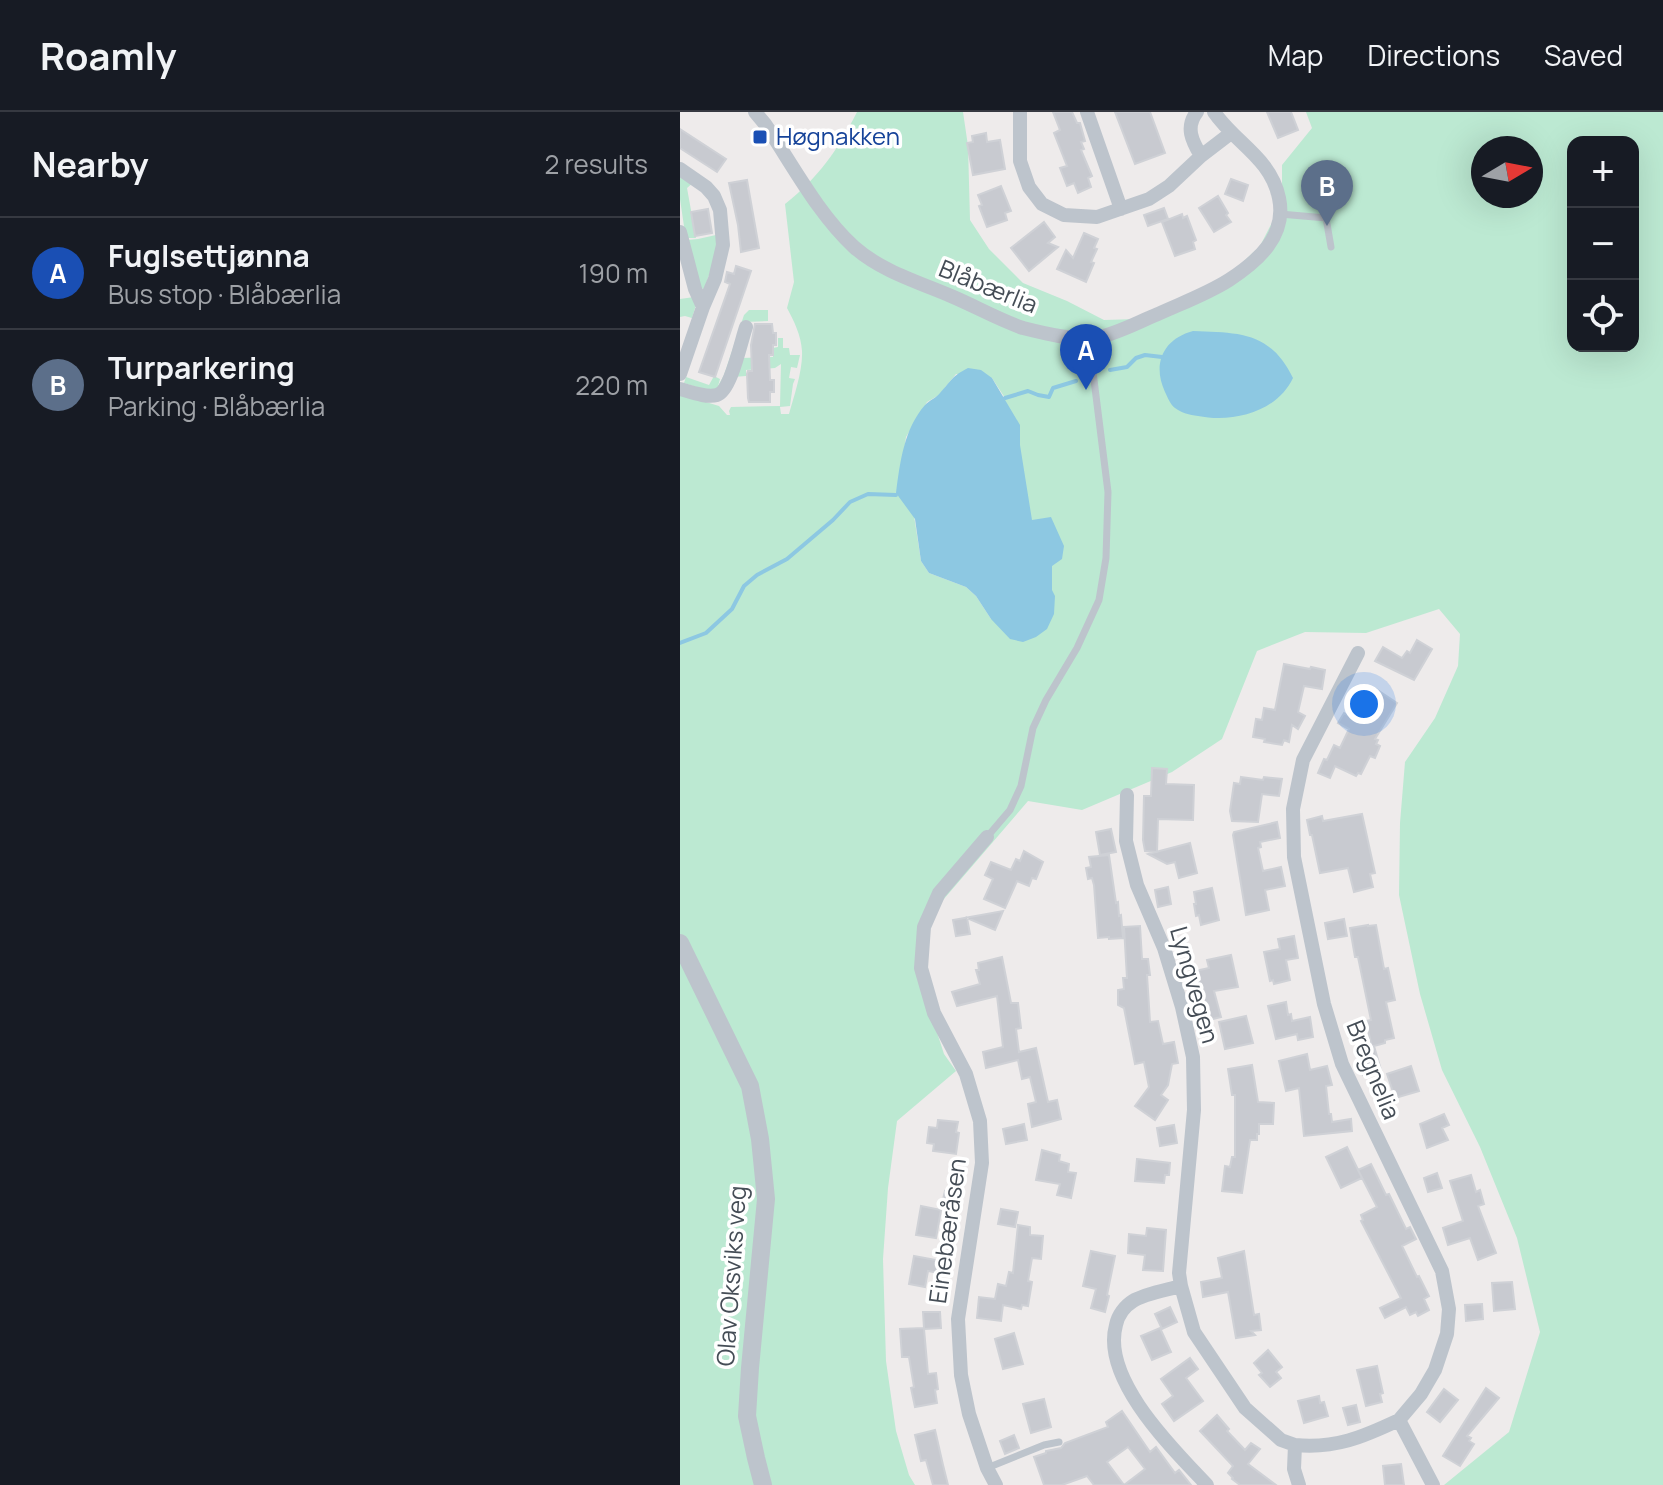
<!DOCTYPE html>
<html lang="en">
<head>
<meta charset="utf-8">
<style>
  :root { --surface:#171b24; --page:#242831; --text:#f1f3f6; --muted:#9ea1a6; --line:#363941; --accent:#ea580c }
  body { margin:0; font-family:Manrope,sans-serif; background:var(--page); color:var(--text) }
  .controls { position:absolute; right:24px; top:24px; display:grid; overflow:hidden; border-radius:16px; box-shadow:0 8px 32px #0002 }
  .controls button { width:72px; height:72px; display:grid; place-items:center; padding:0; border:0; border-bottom:2px solid var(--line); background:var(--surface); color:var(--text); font:40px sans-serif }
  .compass { position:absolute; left:791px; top:24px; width:72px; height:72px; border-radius:50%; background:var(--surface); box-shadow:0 8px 32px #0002; rotate:80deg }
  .you { position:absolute; left:684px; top:592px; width:28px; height:28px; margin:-20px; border:6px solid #fff; border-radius:50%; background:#1a73e8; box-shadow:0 0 0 12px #1a73e833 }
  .badge { display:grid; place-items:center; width:52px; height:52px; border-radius:50%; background:var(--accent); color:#fff; font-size:26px; font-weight:700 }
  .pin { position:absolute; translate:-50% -66px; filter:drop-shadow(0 2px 4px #0008) }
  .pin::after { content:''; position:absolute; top:42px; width:28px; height:24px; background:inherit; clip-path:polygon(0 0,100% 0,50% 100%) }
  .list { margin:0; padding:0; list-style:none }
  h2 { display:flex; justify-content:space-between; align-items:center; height:104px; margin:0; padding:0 32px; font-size:34px }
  h2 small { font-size:26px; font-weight:400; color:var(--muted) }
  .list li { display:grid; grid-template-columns:52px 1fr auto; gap:24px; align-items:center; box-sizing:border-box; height:112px; padding:0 32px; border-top:2px solid var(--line) }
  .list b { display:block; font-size:30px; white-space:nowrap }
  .list p { margin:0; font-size:26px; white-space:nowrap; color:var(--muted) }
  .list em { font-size:26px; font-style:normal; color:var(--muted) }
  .icon { flex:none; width:44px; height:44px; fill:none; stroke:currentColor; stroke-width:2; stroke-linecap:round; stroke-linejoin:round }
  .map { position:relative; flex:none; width:983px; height:1373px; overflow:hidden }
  header { display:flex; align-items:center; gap:48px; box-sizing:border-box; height:112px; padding:0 40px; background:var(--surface); border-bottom:2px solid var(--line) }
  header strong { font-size:38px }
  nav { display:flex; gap:44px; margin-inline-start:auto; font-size:28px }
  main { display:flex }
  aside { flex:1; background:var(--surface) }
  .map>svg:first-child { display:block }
  .green { fill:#bce9d2; fill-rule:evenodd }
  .water { fill:#8dc8e2 }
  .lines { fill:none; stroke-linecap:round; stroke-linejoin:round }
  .stream { stroke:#8dc8e2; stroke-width:4 }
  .building { fill:#c8cad0; stroke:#cfd1d6; stroke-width:2; fill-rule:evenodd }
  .service { stroke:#bdc4cc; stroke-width:7 }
  .minor { stroke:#bdc4cc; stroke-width:14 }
  .tertiary { stroke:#bdc4cc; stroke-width:18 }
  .transit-dot { fill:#1a4fb4; stroke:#fff; stroke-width:3 }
  .labels { text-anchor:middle; stroke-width:7; stroke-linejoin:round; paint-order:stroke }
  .transit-label { font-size:24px; fill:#164399; stroke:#fff; text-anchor:start }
  .street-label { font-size:24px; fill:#454d56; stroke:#fff }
</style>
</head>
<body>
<header>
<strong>Roamly</strong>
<nav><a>Map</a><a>Directions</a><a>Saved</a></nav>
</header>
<main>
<aside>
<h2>Nearby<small>2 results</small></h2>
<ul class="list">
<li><span class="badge" style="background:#1a4fb4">A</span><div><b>Fuglsettjønna</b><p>Bus stop · Blåbærlia</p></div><em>190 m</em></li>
<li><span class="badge" style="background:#5c6f8a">B</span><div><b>Turparkering</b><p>Parking · Blåbærlia</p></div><em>220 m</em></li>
</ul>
</aside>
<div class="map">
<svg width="983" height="1373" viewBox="0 0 983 1373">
  <rect width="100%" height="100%" fill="#eeebeb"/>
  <path class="green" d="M177 0H283L288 34 290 108 309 137 343 171 387 189 424 208 458 207 532 179 580 134 602 91V53L632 16 626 0H983V1373H764L829 1320 860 1220 837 1126 800 1035 762 958 740 882 719 783 720 711 725 650 755 606 778 554 780 522 759 497 686 521 625 520 577 539 542 627 492 660 402 698 348 689 245 809 240 868 264 942 276 959 217 1009 208 1076 203 1147 206 1249 216 1319 229 1363 235 1373H0V282L39 294 47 303H50L49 299 51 295 100 294 101 252 95 256 66 258V264L53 265 62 246 93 245V236L98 235V226H103V236H109L110 243H120L117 256 111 255 109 266 115 267 113 272 110 294 100 295 101 302H109C114 284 123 258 122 239 121 223 114 209 107 196L114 170 105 92C139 65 157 39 177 0ZM893 30H953V234H893ZM803 36H851V84H803ZM276 262 312 266 325 286 311 507 296 484 286 475 249 461 241 449 224 339 226 325 247 290 259 283Z
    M0 64 14 70 7 76 16 126H7L5 121 0 87Z
    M36 123C38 142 30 160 24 177L20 176 7 128 18 127Z
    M14 185 16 193 12 206 5 204 0 205V187Z
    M69 198H88V209L64 210 44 273 32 280 4 271 6 265 29 273 34 264 40 267 38 274 44 263 64 203Z"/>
  <path class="water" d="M513 219C559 221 590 219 613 266 597 300 553 311 518 304 509 303 502 301 495 296 490 292 488 286 485 280 472 252 483 227 513 219Z
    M288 256 301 258 312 266 340 313V333L352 408 371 405 384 434 382 447 372 454V478L375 484 374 502 367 517 356 525 343 530 330 527 311 507 296 484 286 475 249 461 241 449 235 407 216 381C220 350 224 317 245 293 250 288 256 286 260 281 271 269 272 264 288 256Z"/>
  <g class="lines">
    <path class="stream" d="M430 258 447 255 456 246 465 243 482 245
      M325 286 348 279 358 283 369 285 373 276 396 269
      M0 531 26 521 52 497 64 474 77 463 107 447 153 408 170 390 188 382 216 383"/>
  </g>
  <path class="building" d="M373 0H392L397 11H400L405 29 401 30 404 37 401 38 412 64 408 66 411 75 398 81 394 71 387 74 380 56 387 54 374 21 380 18Z
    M435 0H470L485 41 455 52Z
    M587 0H611L618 18 598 26Z
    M0 17 46 47 37 60 0 36Z
    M306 21 307 30 320 28 325 57 293 63 287 31 293 30 292 24Z
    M551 67 568 73 563 89 545 82Z
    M67 68 79 136 61 140 58 113 49 71Z
    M321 74 331 99 325 101 327 108 307 115 299 94 302 93 298 83Z
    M538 84 548 101 546 103 551 110 534 120 519 96Z
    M484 96 488 107 468 114 464 103Z
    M28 97 32 121 15 124 11 100Z
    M502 102 503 106 507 104 516 128 513 130 515 137 495 144 482 110Z
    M364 110 375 125 368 131 378 135 349 159 331 136Z
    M404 121 418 127 414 136 417 137 411 150 414 151 406 170 377 157 386 138 393 146Z
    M56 154 71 159 35 265 19 260 50 172 45 170 47 160 54 162Z
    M75 212H92L93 221H96V233H93V243H89L90 268H94V280H90V290H69L68 286 67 262 68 259H72L71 233Z
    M737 528 752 537 734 568 695 549 703 535 722 546 727 539 730 541Z
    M604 552 630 557 631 555 645 558 642 577 624 574 618 600 625 604 618 617 612 613 609 630 604 628 602 633 584 630 585 627 573 625 576 607 582 608 584 596 595 598Z
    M696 577 717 591 695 627 698 628 696 632 700 634 695 646 690 644 681 662 678 661 676 664 655 654 650 666 638 661 644 647 647 648 654 633 660 636 669 617 658 611 664 601 676 608Z
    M472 656 487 657 486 672 514 673 513 708 478 707 477 740 465 739 463 728 464 684H471Z
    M561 665 583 668 584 665 602 667 599 684 582 682 578 710 552 709 550 699 554 671 560 672Z
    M682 702 695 761 690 762 693 775 674 780 668 756 640 761 632 723H630L627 708 642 704 643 709Z
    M597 710 600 726 580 730 581 735 578 736 583 759 601 755 605 774 585 778 589 798 566 803 553 723 554 720Z
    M431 717 436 740 420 743 416 720Z
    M510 731 517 761 499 766 495 750 487 752 468 742Z
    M344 739 363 750 356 767 352 766 349 774 337 769 325 796 304 787 313 767 305 763 311 750 331 758 336 747 340 749Z
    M429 743 436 791 438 790 439 804 441 803 443 826 429 827V825L418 826 414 773 412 766 408 767 406 756 411 755 409 745Z
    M488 775 491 792 478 795 475 778Z
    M532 776 539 808 521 813 519 803 516 804 514 792H516L514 780Z
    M323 799 315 818 287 806 290 822 276 824 273 808Z
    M664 807 667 824 648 827 645 811Z
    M688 813V814L696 813 704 857 708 856 715 888 706 890 714 926 705 928V931L694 934 701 958 683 963 676 936 691 931 686 909 691 908 678 845H675L670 816Z
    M460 814 462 847H468L470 863H467L470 910 478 909 483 932 494 930 498 951 492 952 488 973 481 983 488 988 475 1008 455 994 469 975 464 950 455 952 444 896 438 893V878L444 877 443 866H447L444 815Z
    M614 824 618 846 606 848 610 868 594 872 593 868 590 869 584 840 600 837 598 827Z
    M551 843 558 875 534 879 541 905 525 909 515 859 529 856 527 848Z
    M322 845 331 891H338L341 916 336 917 339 940 356 936 368 990 377 988 381 1007 352 1015 348 992 356 990 350 965 342 967 338 948 306 956 303 940 323 935 317 884 277 894 272 880 300 872 296 858H299L298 851Z
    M606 890 608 903 611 902 612 909 630 905 633 925 618 928 617 922 596 927 588 894Z
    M566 904 573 931 545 937 539 910Z
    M627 942 630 958 647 954 652 973 646 974 649 1002H651L652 1010 671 1007 672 1019 624 1024 619 976 606 979 599 949Z
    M572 953 578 990 594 991 593 1012H579V1022H577V1028H570L562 1081 542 1079 545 1054 550 1055 552 1045H555V983H552L548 957Z
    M731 954 739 979 715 986 707 962Z
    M764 1002 769 1013 762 1016 768 1028 747 1036 740 1012Z
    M258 1008 278 1010 276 1020 279 1021 276 1042 253 1039 254 1032 247 1031 249 1015 257 1016Z
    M344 1012 347 1028 326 1032 323 1017Z
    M494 1013 497 1031 480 1034 477 1016Z
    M667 1035 682 1066 661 1076 646 1045Z
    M362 1038 380 1043 379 1049 389 1052 388 1060 396 1061 391 1086 377 1083 380 1072 356 1068Z
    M457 1047 490 1051 489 1063H485L484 1071 455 1069Z
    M691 1052 706 1083 709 1082 726 1117 730 1115 736 1127 722 1134 737 1165 739 1164 749 1184 744 1187 749 1198 738 1204 736 1200 730 1203 726 1195 705 1206 700 1196 721 1186 681 1109 683 1108 681 1103 697 1095 678 1058Z
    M757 1061 762 1076 748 1080 744 1066Z
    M791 1063 796 1080 800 1078 804 1092 798 1094 816 1141 798 1148 790 1126 768 1133 763 1116 783 1109 770 1069Z
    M265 1079 281 1082 278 1100 261 1096Z
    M241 1094 261 1098 256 1126 236 1123Z
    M321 1097 338 1100 335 1115 318 1112Z
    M338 1113 350 1115V1123L363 1124 361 1147 352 1146 348 1169 352 1170 348 1194 342 1193 341 1197 323 1193 321 1209 297 1206 299 1185 315 1187 318 1172 326 1174 329 1160 333 1161Z
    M467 1116 486 1118 483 1159 463 1158 465 1143 448 1141 449 1122 466 1124Z
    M411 1139 435 1144 427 1183 429 1184 425 1200 411 1196 416 1177 403 1174Z
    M564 1139 574 1203 579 1202 581 1218 571 1219 575 1223 556 1226 548 1180 523 1185 521 1170 542 1166 538 1146Z
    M234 1144 267 1150 265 1162 248 1159 245 1175 229 1172Z
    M832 1170 835 1197 814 1199 812 1171Z
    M802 1192 803 1207 786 1209 785 1193Z
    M490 1195 497 1210 482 1217 475 1202Z
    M243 1200H260L261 1216 244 1217 248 1262 256 1261 258 1277 255 1278 257 1291 235 1295 231 1276 234 1275 229 1245H222L220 1217 244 1216Z
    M480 1216 491 1240 472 1248 461 1224Z
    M334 1221 343 1252 323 1257 315 1227Z
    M588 1238 602 1255 596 1260 601 1266 590 1275 579 1263 582 1261 574 1251Z
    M510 1246 518 1257 506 1266 523 1289 494 1309 482 1292 493 1284 481 1267Z
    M697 1254 703 1281 700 1282 702 1290 686 1294 677 1258Z
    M806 1276 819 1286 787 1324 791 1326 789 1329 794 1332 780 1354 763 1344Z
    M764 1277 778 1288 760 1310 747 1300Z
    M639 1284 640 1291 644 1290 648 1304 624 1311 618 1289Z
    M364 1287 371 1315 351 1321 343 1292Z
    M676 1293 680 1310 668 1313 663 1296Z
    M442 1299 470 1340 476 1335 495 1361 499 1358 511 1373H414L407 1364 382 1373H364L354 1345 366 1341V1339L381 1336 385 1331 428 1315 426 1310ZM448 1335 465 1357 444 1373 427 1350Z
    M537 1303 549 1317 547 1319 565 1338 571 1331 580 1337 568 1352 596 1373H560L552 1367 553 1366 548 1361 553 1354 520 1319Z
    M255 1318 263 1353 268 1373H253L246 1348 241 1349 235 1323Z
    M334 1323 339 1336 325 1342 320 1329Z
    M721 1352 724 1373H705L703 1354Z"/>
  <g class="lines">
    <path class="service" d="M600 102 646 106 651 135
      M307 725 330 698 341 674 353 616 366 588 397 536 419 488 426 446 428 380 411 244 407 226
      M307 1356 364 1333 379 1330"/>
    <path class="minor" d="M75 0 85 12C112 52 138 102 174 135 201 159 238 170 271 184 295 194 319 208 343 216 363 221 395 229 415 226 437 222 458 210 478 202 502 191 527 182 549 168 578 149 607 124 599 86 591 46 555 31 534 0
      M340 0V49L349 75 362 92 384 103 417 105 469 87 489 74 521 44 551 21
      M407 0 441 97
      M517 0C505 15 512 29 521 44
      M0 57 26 75 34 84 40 98 43 133 35 167 23 195 0 262
      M0 120 15 177 23 195
      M0 277C11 280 26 286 37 283 51 279 61 229 66 215
      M678 541 623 648 613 697 614 745 644 892 662 952 762 1159 769 1197 767 1222 755 1258 741 1282 719 1308 753 1373
      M447 683 446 729 457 773 484 836 502 895 513 945 514 998 499 1161 501 1174
      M307 725 259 781 244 815 241 856 254 901 286 962 300 1009 302 1051 278 1207 281 1263 289 1302 307 1356 316 1373
      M527 1373C493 1337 421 1267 436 1213 438 1203 445 1194 453 1189 464 1182 487 1178 501 1174L514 1220 565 1296 601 1328 615 1333
      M619 1373 614 1357 615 1333C655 1337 683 1325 719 1308"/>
    <path class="tertiary" d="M0 831 70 974 80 1027 86 1087 70 1256 67 1304 76 1346 83 1373"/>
  </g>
  <rect class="transit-dot" x="72" y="17" width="16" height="16" rx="4"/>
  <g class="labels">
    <g class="transit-label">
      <text x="96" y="33">Høgnakken</text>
    </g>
    <g class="street-label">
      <text transform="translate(308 175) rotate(22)" y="8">Blåbærlia</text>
      <text transform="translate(514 873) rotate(74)" y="8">Lyngvegen</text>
      <text transform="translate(693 958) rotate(68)" y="8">Bregnelia</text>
      <text transform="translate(268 1119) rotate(-82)" y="8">Einebæråsen</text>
      <text transform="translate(52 1164) rotate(-86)" y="8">Olav Oksviks veg</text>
    </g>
  </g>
</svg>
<div class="controls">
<button>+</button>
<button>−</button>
<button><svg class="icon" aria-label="locate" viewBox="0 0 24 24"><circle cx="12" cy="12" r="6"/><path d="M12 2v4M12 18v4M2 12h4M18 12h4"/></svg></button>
</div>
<svg class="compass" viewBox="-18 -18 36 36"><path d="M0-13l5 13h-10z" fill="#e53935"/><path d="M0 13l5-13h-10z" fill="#9ea1a6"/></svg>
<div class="you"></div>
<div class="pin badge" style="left:406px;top:278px;background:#1a4fb4">A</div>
<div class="pin badge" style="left:647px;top:114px;background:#5c6f8a">B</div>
</div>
</main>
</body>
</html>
